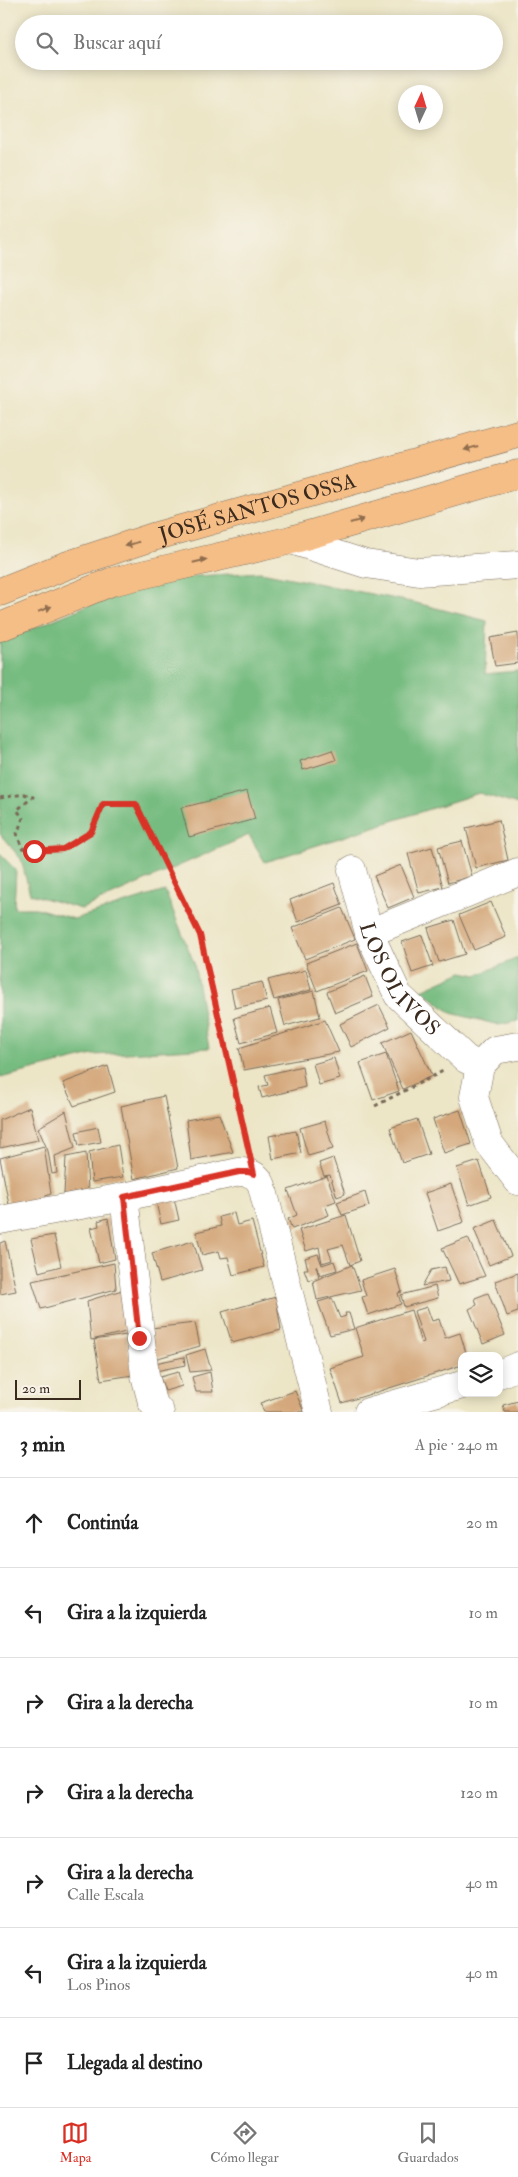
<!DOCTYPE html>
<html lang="es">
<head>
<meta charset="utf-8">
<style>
  :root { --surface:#fff; --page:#f6f6f6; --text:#222; --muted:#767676; --line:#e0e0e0; --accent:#d93025 }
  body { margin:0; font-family:"IM FELL Double Pica",serif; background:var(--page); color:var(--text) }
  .controls { position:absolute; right:15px; bottom:15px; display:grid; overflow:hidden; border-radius:10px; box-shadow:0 2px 12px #0003 }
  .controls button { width:45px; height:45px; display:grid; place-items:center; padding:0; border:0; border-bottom:1px solid var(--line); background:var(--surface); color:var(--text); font:25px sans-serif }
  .compass { position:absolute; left:398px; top:85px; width:45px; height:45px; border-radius:50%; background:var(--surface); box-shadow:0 2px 12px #0003; rotate:4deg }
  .scale { position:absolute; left:15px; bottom:12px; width:66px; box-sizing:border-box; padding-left:5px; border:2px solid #3b2a1e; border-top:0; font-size:14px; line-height:18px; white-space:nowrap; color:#3b2a1e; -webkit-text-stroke:4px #f7f3e8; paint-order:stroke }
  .stop { position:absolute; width:15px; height:15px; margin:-11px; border:4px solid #d93025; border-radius:50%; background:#fff }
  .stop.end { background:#d93025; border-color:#fff; box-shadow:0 1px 5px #0008 }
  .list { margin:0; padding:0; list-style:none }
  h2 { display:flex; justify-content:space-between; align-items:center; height:65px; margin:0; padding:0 20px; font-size:21px }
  h2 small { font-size:16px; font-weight:400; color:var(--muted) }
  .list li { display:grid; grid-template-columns:32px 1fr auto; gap:15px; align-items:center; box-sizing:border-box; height:90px; padding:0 20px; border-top:1px solid var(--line) }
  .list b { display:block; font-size:19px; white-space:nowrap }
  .list p { margin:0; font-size:16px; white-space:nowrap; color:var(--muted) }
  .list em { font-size:16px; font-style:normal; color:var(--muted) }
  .icon { flex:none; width:28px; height:28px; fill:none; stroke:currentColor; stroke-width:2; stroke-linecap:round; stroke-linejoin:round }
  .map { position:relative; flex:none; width:518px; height:1412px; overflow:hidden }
  .search { position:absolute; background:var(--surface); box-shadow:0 2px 12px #0003; left:15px; right:15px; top:15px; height:55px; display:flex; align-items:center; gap:12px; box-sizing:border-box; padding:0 18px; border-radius:28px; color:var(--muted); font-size:19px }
  .sheet { height:695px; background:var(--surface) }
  nav { display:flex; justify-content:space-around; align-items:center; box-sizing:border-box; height:70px; border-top:1px solid var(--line); background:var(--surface); font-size:14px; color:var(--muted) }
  nav a { display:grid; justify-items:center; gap:2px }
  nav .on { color:var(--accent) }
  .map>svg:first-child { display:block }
  .forest { fill:#76bc80; stroke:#58734f }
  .building { fill:#d4a87b }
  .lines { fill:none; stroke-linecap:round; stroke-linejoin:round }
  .minor-casing { stroke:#796b59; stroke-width:29 }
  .highway-casing { stroke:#796b59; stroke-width:29 }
  .path { stroke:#796b59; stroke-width:3; stroke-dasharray:4 4; stroke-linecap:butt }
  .minor { stroke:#fff; stroke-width:28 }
  .highway { stroke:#f6be87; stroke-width:28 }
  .oneway { fill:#8f6d4d }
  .route { stroke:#d93025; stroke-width:6 }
  .labels { text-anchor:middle; stroke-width:4.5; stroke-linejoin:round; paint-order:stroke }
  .street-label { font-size:21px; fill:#3b2a1e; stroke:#f7f3e8 }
</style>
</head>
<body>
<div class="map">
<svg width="518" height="1412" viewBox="0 0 518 1412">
  <rect width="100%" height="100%" fill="#f7f3e8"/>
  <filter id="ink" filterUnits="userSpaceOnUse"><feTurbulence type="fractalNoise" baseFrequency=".02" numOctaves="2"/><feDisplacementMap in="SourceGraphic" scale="10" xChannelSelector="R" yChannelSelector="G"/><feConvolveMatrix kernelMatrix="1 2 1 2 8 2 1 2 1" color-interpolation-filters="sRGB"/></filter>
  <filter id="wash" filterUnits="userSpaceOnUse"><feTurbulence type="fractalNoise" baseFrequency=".0096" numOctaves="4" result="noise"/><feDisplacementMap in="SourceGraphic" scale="20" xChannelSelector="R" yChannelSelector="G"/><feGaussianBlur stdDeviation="1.12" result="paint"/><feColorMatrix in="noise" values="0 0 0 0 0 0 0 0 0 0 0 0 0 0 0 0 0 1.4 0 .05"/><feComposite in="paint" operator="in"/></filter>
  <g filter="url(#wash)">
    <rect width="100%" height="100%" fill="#ece5c6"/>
    <path class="forest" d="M261 572 416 603 487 621 485 674 518 671V805L479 793 265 862 249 835 81 909 30 894 21 859 0 834V642L151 579Z
      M0 854 16 870 14 908H36L74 919 165 891 194 963 209 1048 93 1055 0 1078Z
      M518 958V1021L499 1025 451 1013 422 990 462 972 477 975Z"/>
    <g id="blocks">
      <path class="building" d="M518 633V663L495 666 490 638Z
        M332 750 336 760 303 770 300 761Z
        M247 791 255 819 189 837 181 808Z
        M499 820 508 860 476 868 466 828Z
        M462 841 472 876 448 883 438 847Z
        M432 847 443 887 419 893 408 854Z
        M401 865 414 897 388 908 374 876Z
        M334 883 342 905 298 922 290 900Z
        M491 902 506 937 474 950 459 915Z
        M342 908 355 939 305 959 292 928Z
        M454 920 465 954 439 962 428 928Z
        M422 935 433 966 412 973 402 942Z
        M357 943 368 971 317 991 306 963Z
        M306 970 311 990 274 1000 268 980Z
        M365 976 373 997 335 1013 327 992Z
        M262 982 267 1001 235 1008 231 989Z
        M314 991 320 1017 285 1026 278 1000Z
        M379 1005 390 1027 351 1047 340 1024Z
        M270 1008 277 1033 241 1043 234 1018Z
        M325 1020 339 1052 244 1070 239 1048Z
        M411 1030 432 1076 403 1089 382 1043Z
        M386 1054 399 1091 373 1100 360 1063Z
        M334 1058 340 1079 319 1085 313 1064Z
        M108 1066 115 1092 74 1106 63 1083Z
        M302 1066 305 1087 262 1098 259 1087 268 1085 265 1075Z
        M164 1096 178 1168 134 1179 121 1106Z
        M30 1107 38 1140 0 1148V1120Z
        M460 1110 471 1144 444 1153 433 1119Z
        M66 1111 75 1148 55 1156 57 1173 52 1174 48 1151 38 1128Z
        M219 1114 233 1152 191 1160 186 1120Z
        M417 1119 429 1154 402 1163 390 1128Z
        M325 1121 333 1149 308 1156 300 1128Z
        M98 1127 101 1142 79 1146 76 1132Z
        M296 1131 301 1153 273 1159 269 1136Z
        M118 1145 123 1177 92 1182 89 1152Z
        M44 1146 51 1194 10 1210 0 1158Z
        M86 1153 88 1190 64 1194 66 1157Z
        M333 1158 345 1194 337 1197 330 1175 324 1176 319 1163Z
        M479 1161 491 1197 469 1205 457 1168Z
        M327 1176 336 1201 325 1205 329 1215 292 1229 288 1219 297 1215 288 1190Z
        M451 1184 464 1222 438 1231 425 1193Z
        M365 1192 369 1206 342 1215 337 1202Z
        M174 1198 179 1220 161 1224 156 1202Z
        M234 1213 237 1225 252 1221 264 1267 233 1275 228 1257 221 1258 219 1251 202 1255 196 1232 221 1226 219 1217Z
        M346 1215 360 1261 350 1265 343 1245 328 1249 332 1260 322 1263 319 1247 306 1251 299 1230Z
        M108 1218 115 1259 99 1263 91 1228 99 1226 98 1221Z
        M496 1220 511 1256 489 1265 474 1229Z
        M54 1235 61 1266 39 1272 31 1239Z
        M468 1238 485 1276 459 1284 442 1248Z
        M5 1241 16 1291 0 1294V1243Z
        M193 1241 202 1270 160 1282 152 1253Z
        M318 1254 322 1265 334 1261 337 1270 320 1275 316 1266 319 1277 308 1280 304 1269H308L305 1258Z
        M114 1263 116 1289 41 1309 32 1281Z
        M352 1265 361 1290 317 1300 313 1281Z
        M445 1267 449 1281 422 1286 431 1270Z
        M395 1269 402 1292 398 1293 401 1304 368 1315 362 1297 366 1296 361 1280Z
        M518 1273V1312L507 1316 495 1281Z
        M435 1286 438 1298 404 1307 401 1295Z
        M122 1290 126 1332 91 1340 87 1301Z
        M488 1293 505 1335 483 1344 469 1309 477 1305 475 1298Z
        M276 1297 281 1330 232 1343 222 1312Z
        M332 1298 340 1318 346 1316 345 1313H349L354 1329 330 1335 318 1302Z
        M427 1307 432 1321 439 1319 445 1338 460 1333 467 1356H462V1365L342 1403 330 1368 364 1357 355 1328 411 1310 421 1343 424 1342 414 1311Z
        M195 1323 200 1346 151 1360V1328Z
        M126 1335 133 1375 101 1380 94 1340Z
        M205 1349 211 1370 190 1372 186 1355Z
        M184 1357 185 1365 156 1371 155 1363Z
        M178 1372 182 1386 165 1391 160 1377Z
        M210 1372 213 1392H196L192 1377Z
        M295 1391 304 1412H264L260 1403Z
        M518 1401V1412H505L503 1405Z"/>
    </g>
  </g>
  <g filter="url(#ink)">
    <use href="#blocks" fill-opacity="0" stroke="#796b59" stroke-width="1"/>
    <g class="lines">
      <defs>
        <g id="minor">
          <path d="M291 540 366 564 419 572 518 565"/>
          <path id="s1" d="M352 870 369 933 398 995 466 1059 480 1066"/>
          <path d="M369 933 518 872"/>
          <path d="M518 1046 495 1050 480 1066 474 1097 489 1143 518 1181"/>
          <path d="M124 1197 145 1375 152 1402 160 1412"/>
          <path d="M0 1220 124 1197 239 1172C250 1172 258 1175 262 1186L319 1412"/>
          <path d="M499 1374 518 1366"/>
          <path d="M368 1412 462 1385"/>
        </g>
        <g id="highway">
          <path id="s2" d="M0 592 65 566 153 537 518 434"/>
          <path d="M0 627 111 582 291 540 518 474"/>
        </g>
      </defs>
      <use href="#minor" class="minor-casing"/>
      <use href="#highway" class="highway-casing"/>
      <path class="path" d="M0 798 24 794 33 797 17 810 23 818 17 834 22 848 33 851 63 849 91 832 103 805 136 804 200 935 249 1150
        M375 1106 443 1071"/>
      <use href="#minor" class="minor"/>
      <use href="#highway" class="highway"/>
    </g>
    <defs><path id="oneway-solid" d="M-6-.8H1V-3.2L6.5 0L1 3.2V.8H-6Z" transform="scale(1.25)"/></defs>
    <g class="oneway">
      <use href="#oneway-solid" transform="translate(471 448) rotate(164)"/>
      <use href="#oneway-solid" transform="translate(357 521) rotate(-16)"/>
      <use href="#oneway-solid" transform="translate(132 544) rotate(162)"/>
      <use href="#oneway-solid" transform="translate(200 561) rotate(-13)"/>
      <use href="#oneway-solid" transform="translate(45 609) rotate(-22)"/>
    </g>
  </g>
  <g class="lines" filter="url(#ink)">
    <path class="route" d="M34 851 63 849 91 832 103 804H136L200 935 254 1174 248 1172H239L124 1197 139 1338"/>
  </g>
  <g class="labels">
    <g class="street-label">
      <text dy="7" stroke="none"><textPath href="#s2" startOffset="271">JOSÉ SANTOS OSSA</textPath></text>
      <text dy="7" stroke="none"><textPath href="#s1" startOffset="121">LOS OLIVOS</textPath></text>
    </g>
  </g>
</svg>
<div class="controls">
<button><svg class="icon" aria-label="layers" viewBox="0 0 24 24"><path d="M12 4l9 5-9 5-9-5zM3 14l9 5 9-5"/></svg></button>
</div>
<svg class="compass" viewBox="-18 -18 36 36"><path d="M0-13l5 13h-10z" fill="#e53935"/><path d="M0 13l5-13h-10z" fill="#767676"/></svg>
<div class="scale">20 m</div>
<div class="stop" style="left:34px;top:851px"></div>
<div class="stop end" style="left:139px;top:1338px"></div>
<div class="search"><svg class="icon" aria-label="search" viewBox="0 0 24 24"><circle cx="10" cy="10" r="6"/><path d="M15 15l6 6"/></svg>Buscar aquí</div>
</div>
<section class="sheet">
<h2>3 min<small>A pie · 240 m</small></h2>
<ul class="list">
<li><svg class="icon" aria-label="ahead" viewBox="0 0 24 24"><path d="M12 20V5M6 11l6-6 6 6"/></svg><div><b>Continúa</b></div><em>20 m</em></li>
<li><svg class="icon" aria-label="left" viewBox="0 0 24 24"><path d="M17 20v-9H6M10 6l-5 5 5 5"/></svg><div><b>Gira a la izquierda</b></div><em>10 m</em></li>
<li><svg class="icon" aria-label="right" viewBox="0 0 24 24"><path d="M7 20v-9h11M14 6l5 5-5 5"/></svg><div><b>Gira a la derecha</b></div><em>10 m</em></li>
<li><svg class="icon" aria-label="right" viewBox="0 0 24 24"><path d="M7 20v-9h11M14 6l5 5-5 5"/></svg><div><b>Gira a la derecha</b></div><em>120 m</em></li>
<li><svg class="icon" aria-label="right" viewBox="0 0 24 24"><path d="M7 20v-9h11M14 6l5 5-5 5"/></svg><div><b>Gira a la derecha</b><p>Calle Escala</p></div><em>40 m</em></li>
<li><svg class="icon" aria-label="left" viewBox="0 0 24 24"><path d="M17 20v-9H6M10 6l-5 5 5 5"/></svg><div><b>Gira a la izquierda</b><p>Los Pinos</p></div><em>40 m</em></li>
<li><svg class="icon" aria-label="arrive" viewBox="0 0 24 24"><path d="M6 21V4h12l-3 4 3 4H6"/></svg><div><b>Llegada al destino</b></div></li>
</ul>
</section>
<nav>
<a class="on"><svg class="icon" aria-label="map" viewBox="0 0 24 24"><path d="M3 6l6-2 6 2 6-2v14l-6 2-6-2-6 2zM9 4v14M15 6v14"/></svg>Mapa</a>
<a><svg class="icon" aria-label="directions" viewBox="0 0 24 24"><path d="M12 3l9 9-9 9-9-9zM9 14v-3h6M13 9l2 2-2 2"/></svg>Cómo llegar</a>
<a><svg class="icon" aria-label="saved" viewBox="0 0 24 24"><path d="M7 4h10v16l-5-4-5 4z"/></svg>Guardados</a>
</nav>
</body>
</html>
